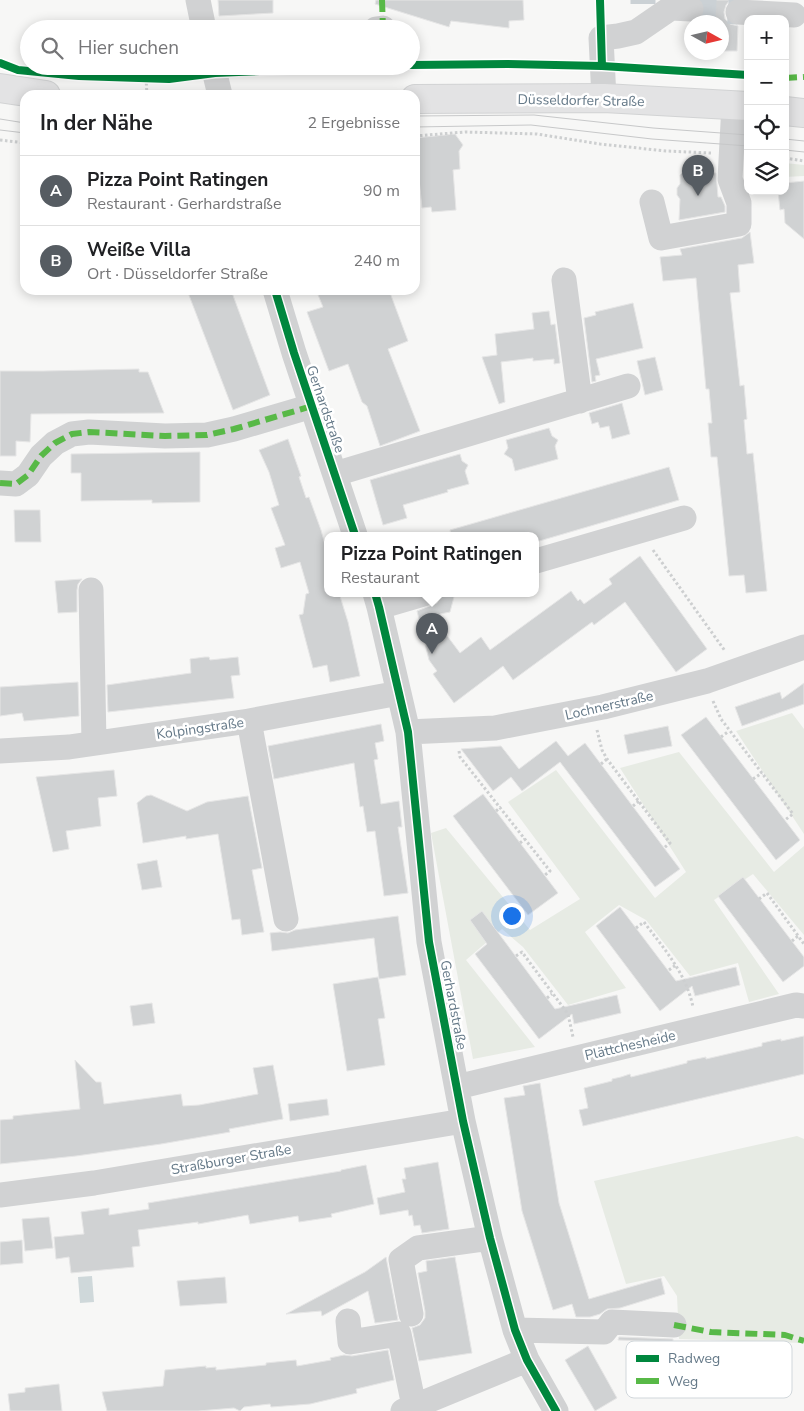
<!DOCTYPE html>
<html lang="de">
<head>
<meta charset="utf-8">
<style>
  :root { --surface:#fff; --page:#f2f2f2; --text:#202124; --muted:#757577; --line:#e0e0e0; --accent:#565c62 }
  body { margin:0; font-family:"Nunito Sans",sans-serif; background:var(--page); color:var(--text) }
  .controls { position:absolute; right:15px; top:15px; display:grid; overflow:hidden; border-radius:10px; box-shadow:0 2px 12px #0003 }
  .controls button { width:45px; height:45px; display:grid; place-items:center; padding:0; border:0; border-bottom:1px solid var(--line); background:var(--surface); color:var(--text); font:25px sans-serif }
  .compass { position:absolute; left:684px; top:15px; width:45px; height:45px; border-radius:50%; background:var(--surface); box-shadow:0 2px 12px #0003; rotate:98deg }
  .you { position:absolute; left:511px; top:915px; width:18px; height:18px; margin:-12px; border:4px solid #fff; border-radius:50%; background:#1a73e8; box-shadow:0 0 0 8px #1a73e833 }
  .badge { display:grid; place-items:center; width:32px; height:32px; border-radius:50%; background:var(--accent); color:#fff; font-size:16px; font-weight:700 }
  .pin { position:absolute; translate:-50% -41px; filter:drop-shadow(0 1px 2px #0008) }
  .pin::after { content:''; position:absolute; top:26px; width:18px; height:15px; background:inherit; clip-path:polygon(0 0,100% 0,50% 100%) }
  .popup { position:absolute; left:324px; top:532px; width:215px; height:65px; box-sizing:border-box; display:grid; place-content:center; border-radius:10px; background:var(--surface); filter:drop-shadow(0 1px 4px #0005); font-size:16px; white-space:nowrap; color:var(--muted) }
  .popup b { font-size:19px; color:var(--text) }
  .popup::after { content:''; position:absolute; left:50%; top:100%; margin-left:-10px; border:10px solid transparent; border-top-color:var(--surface) }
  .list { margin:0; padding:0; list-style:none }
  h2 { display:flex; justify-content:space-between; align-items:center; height:65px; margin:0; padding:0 20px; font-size:21px }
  h2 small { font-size:16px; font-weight:400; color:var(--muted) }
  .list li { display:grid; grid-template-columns:32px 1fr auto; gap:15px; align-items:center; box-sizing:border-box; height:70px; padding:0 20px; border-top:1px solid var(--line) }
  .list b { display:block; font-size:19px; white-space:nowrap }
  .list p { margin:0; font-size:16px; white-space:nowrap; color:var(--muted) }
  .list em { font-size:16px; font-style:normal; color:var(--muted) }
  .icon { flex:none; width:28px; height:28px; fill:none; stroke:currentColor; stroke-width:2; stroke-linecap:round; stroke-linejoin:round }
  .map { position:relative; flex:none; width:804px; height:1411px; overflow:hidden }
  .search { position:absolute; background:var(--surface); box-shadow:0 2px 12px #0003; left:20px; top:20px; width:400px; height:55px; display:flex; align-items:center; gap:12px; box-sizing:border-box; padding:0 18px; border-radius:28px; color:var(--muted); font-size:19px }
  .panel { position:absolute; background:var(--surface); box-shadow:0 2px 12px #0003; left:20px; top:90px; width:400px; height:205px; border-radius:15px }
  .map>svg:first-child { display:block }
  .green { fill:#e7ebe4 }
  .water { fill:#cfd8da }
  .building { fill:#d0d2d3; stroke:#e6e6e6 }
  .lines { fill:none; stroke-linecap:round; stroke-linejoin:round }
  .minor-tunnel { stroke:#cbd1d5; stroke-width:25; stroke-dasharray:25 12; stroke-linecap:butt }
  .major-casing { stroke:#d2d3d4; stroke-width:30 }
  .path { stroke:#cdcfd0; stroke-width:3; stroke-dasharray:2.5 2.5; stroke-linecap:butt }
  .minor { stroke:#d1d2d3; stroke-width:25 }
  .major { stroke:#e3e3e4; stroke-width:28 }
  .tram { stroke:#c7c8c9; stroke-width:1 }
  .quiet { stroke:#58b947; stroke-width:6; stroke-dasharray:12 6; stroke-linecap:butt }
  .cycleway-casing { stroke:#fff; stroke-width:11 }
  .cycleway { stroke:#00873e; stroke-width:8 }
  .labels { text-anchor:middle; stroke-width:5; stroke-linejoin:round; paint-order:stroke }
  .street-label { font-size:14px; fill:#657988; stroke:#fff }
  .key { fill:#fff; stroke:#d1d7db; stroke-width:1 }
  .key-label { font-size:14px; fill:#657988 }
</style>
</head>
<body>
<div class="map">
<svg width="804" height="1411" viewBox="0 0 804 1411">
  <rect width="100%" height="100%" fill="#f7f7f6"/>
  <path class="green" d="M785 163 804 165V176L785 177Z
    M792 713 804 729V834L736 731Z
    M679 752 774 872 804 846V935L753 874 714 900 779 994 749 1002 738 963 690 976 646 920 619 905 585 932 626 988 568 1005 523 947 502 929 466 960 535 1047 473 1059 431 833 446 828 530 930 580 899 508 802 556 770 655 898 686 872 620 768Z
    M797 1136 804 1139V1343L679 1339 677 1296 664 1276 626 1284 594 1181Z"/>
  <path class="water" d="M92 1276 94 1302 80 1303 78 1277Z"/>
  <path class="building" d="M218 0H273V13L219 16Z
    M376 0H523L524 20 509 21V28L451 21 449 27 375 4Z
    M702 0H730L726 5 724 12 725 19 730 24 738 26 737 51H722V22H695L703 17 705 10Z
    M455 134 463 145 459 151 460 169 453 170 456 210 432 212 431 207 422 208 418 169H415V138Z
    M686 169H694L697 172 716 173 718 197H721L725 206V212L679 220 680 199 677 195V188L680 184V175Z
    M804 181V239L785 223 784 209 780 210 778 191H785V183Z
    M750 232 754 263 738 265 740 292 730 293 740 386 744 385 747 419 744 420 747 454 753 453 767 591 746 593 744 575 729 576 717 457H711L708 423H712L709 389H706L696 278 663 281 660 257 682 255 680 249 742 238Z
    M187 290H231L270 395 233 410Z
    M316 290H389L408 341 388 349 420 431 380 446 367 406 362 402 348 364 329 371 307 312 323 307Z
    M633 303 643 348 596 359 600 375 595 376 596 381 592 382 584 318 596 315 595 312Z
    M549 311 551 325 555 324 560 363 554 364V359L533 361V358L501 362 505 402 499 404 482 357 497 355 495 334 534 329 532 313Z
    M655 357 663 390 645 395 637 361Z
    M139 369V372H148L164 413 31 414 30 442 16 441V456H0V371H44Z
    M622 403 630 434 612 439 609 426 600 428 598 422 592 424 589 413Z
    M549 428 552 436 558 440 555 446 558 459 515 471 512 459 504 454 508 448 506 440Z
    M288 439 301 476 299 477 306 498 309 497 321 530 328 556V593H339L348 622 360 676 330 682 327 665 313 668 299 615 303 614 306 594 309 593 300 562 281 568 275 548 285 545 271 508 279 505 269 472 259 450Z
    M200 452V502L152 503V500L81 501V473H71V454Z
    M460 454 462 461 468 465 465 471 469 484 447 490 448 492 403 505 407 518 383 525 370 480Z
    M669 467 679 500 536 542V535H451L450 530Z
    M14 510H40L41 542H15Z
    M640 556 707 649 676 672 625 602 594 625 592 622 513 680 503 666 454 703 433 674 437 671 429 660 417 611 437 603 441 596 455 593 450 612 440 614 445 633 460 653 481 637 490 650 571 591 578 601 580 599 584 604 612 584 609 579Z
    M82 579 78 584 77 590V612L58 613 55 581Z
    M205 657H209L210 660 238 657 240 675 231 676 234 698 108 712 107 685 191 673 190 659Z
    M78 682 79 716 24 721 22 713 0 716V687Z
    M804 683V704L742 726 735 707 780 692 782 699Z
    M706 717 800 840 776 860 681 735Z
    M381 724 384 741 375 743 378 759 374 760 381 804 399 801 402 827H398L408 893 384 896 375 831 367 832 363 806 360 807 354 763 274 779 268 746Z
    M668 726 672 746 628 754 624 735Z
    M556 741 568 756 585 743 680 869 655 887 560 762 522 791 511 777 493 791 461 749 501 746 519 769Z
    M114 770 117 796 98 798 101 826 66 831 69 849 53 852 36 777Z
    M483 794 558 893 528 915 453 816Z
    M151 795 187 811 207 802 248 796 262 868 252 870 264 932 242 935 240 919 232 920 218 834 186 839V836L143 843 137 803 146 796Z
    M157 860 162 887 142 890 137 864Z
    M743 877 804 957V966L783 982 718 896Z
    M620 907 676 981 736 967 740 985 695 996 692 986 660 1011 596 926Z
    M482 911 555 1009 617 995 621 1013 574 1024 572 1014 539 1039 475 954 487 944 470 920Z
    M398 916 406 975 379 979 374 938 272 951 270 933 280 932 288 933 295 930Z
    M378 977 385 1018 378 1019 385 1065 347 1071 333 984Z
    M152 1003 155 1023 133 1026 130 1006Z
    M804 1036V1074L583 1126 579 1110 588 1108 584 1088 612 1081V1079L621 1077 630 1074 631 1077 687 1063V1061L706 1057V1059L762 1046V1043L771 1041 781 1039V1041Z
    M75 1060 96 1082H101L104 1104 181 1094 183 1106 199 1105 258 1094 253 1068 273 1065 283 1119 229 1129 230 1132 161 1144 76 1156 0 1164V1120L13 1119V1116L80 1109Z
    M540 1083 559 1203 589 1299 661 1278 665 1294 620 1308 607 1309 600 1314 590 1317H576L572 1304 553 1310 522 1211 504 1098 525 1095 523 1086Z
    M327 1099 329 1115 290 1121 288 1104Z
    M438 1162 449 1229 422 1233 420 1225 414 1226 412 1215 409 1216 408 1210 380 1215 377 1198 405 1192 402 1179H406L404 1168Z
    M366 1165 374 1204 331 1214 332 1217 299 1222 298 1216 250 1224 248 1215 198 1224V1222L138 1230 140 1246 132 1247 134 1267 71 1273 69 1257 56 1259 54 1237 84 1234 81 1212 109 1208V1215L149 1209 148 1203 341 1171V1170Z
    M49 1217 53 1248 25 1251 22 1219Z
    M22 1240 23 1263 0 1265V1242Z
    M386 1257 398 1320 375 1323 368 1291 322 1316 321 1311 286 1314 365 1272Z
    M455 1257 472 1353 419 1361 412 1328 420 1325 425 1318V1311L418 1273 427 1271 426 1261Z
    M225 1277 227 1303 180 1306 177 1281Z
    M619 1337 673 1339V1342L618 1340Z
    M588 1346 617 1398 595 1411 565 1360Z
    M388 1350 394 1380 356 1389 357 1393 310 1404 271 1407 270 1404 244 1407 240 1411 234 1408 198 1411H107L102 1392 163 1386 165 1370 206 1366V1368L216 1367V1370L266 1365V1363L296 1360 297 1366 331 1360 330 1358 344 1355 352 1356Z
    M59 1384 62 1411H10L8 1394 25 1392V1388Z"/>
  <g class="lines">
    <path class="minor-tunnel" d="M643 4V0
      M691 9 738 12"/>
    <defs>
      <path id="major" d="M0 88 46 95
        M415 99 604 98 748 106
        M785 111 804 113"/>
    </defs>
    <use href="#major" class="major-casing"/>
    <path class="path" d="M146 78 147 95
      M415 136 465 132 537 134 600 144 666 151 711 153
      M0 140 25 143
      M785 158 804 161
      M653 550 725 651
      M713 701 721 719 793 814 785 820
      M597 730 602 750 607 759 670 843 664 848
      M721 737 729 731
      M459 751 460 757 550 871 545 875
      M601 764 607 759
      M753 779 762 773
      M633 806 639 801
      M496 811 501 807
      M520 843 525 839
      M759 899 767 893 804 944
      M636 928 644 922C664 949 686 973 693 1007
      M792 941 798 936
      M516 956 522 952 568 1014 573 1037
      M669 970 676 965
      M547 998 552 994"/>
    <path class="minor" d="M198 0 204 29
      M738 12 794 15
      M376 29 383 28
      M213 66 220 95
      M604 98 601 38 618 36 636 32 671 8 691 9
      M652 202 661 238 739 224V203L730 179 734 105
      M564 280 580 401
      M275 290 294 353 355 535
      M335 474 628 386
      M0 483 16 484 28 475 41 456 55 443 72 434 89 432 165 436 207 435 234 429 312 406
      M536 561 684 518
      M91 590 94 743
      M375 593 379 607 408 732 429 942 463 1121 490 1238 515 1330 527 1360 556 1411
      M379 607 427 593
      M249 721 286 919
      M408 732 495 728 603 707 707 681 804 647
      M0 751 69 747 249 721 399 693
      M457 1087 796 1005 804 1006
      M0 1195 94 1183 463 1121
      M411 1314 401 1260 418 1248 490 1238
      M348 1321 350 1342 399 1334 414 1406
      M515 1330 604 1332 612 1322 674 1325
      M403 1411 527 1360"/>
    <use href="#major" class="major"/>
    <path class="tram" d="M415 116 534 115 653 128 748 135
      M0 119 25 123
      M415 127 531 125 652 139 748 146
      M0 130 25 133
      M785 139 804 141
      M785 150 804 152"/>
    <path class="quiet" d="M382 0 383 29
      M785 78 804 77
      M0 483 16 484 28 475 41 456 55 443 72 434 89 432 165 436 207 435 234 429 312 406
      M674 1325 711 1332 785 1335 804 1341"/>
    <defs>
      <path id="cycleway" d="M600 0 602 66
        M0 63 18 70 79 76 169 79 215 73 374 66
        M411 65 508 64 602 66 748 75
        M275 290 294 353 355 535
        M375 593 379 607 408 732 429 942 463 1121 490 1238 515 1330 527 1360 556 1411"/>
    </defs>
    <use href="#cycleway" class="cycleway-casing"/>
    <use href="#cycleway" class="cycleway"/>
  </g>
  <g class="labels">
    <g class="street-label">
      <text transform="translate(581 100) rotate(1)" y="5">Düsseldorfer Straße</text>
      <text transform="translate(326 409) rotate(71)" y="5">Gerhardstraße</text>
      <text transform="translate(609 705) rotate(-13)" y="5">Lochnerstraße</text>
      <text transform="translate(200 728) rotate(-8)" y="5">Kolpingstraße</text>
      <text transform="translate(454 1005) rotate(79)" y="5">Gerhardstraße</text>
      <text transform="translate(630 1045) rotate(-13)" y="5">Plättchesheide</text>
      <text transform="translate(231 1159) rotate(-10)" y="5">Straßburger Straße</text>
    </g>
  </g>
  <rect x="626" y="1341" width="166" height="57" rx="8" class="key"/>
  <rect x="636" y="1355" width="23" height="7" fill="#00873e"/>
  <rect x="636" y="1378" width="23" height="6" fill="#58b947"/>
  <g class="key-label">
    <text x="668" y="1363">Radweg</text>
    <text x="668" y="1386">Weg</text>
  </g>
</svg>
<div class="controls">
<button>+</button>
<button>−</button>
<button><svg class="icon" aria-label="locate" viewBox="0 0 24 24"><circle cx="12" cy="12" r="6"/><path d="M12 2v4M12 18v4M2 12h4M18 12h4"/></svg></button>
<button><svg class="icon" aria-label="layers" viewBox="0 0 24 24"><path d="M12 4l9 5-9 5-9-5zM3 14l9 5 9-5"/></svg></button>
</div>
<svg class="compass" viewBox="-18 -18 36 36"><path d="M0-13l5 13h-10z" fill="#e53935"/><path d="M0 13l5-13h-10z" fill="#757577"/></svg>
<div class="you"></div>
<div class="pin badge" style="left:432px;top:654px">A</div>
<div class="popup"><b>Pizza Point Ratingen</b>Restaurant</div>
<div class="pin badge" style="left:698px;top:196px">B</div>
<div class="search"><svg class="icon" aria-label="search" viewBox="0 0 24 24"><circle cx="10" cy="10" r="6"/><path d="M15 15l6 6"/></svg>Hier suchen</div>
<section class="panel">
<h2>In der Nähe<small>2 Ergebnisse</small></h2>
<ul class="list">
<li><span class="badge">A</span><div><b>Pizza Point Ratingen</b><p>Restaurant · Gerhardstraße</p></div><em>90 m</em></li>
<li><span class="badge">B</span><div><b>Weiße Villa</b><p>Ort · Düsseldorfer Straße</p></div><em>240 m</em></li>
</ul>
</section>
</div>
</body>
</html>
